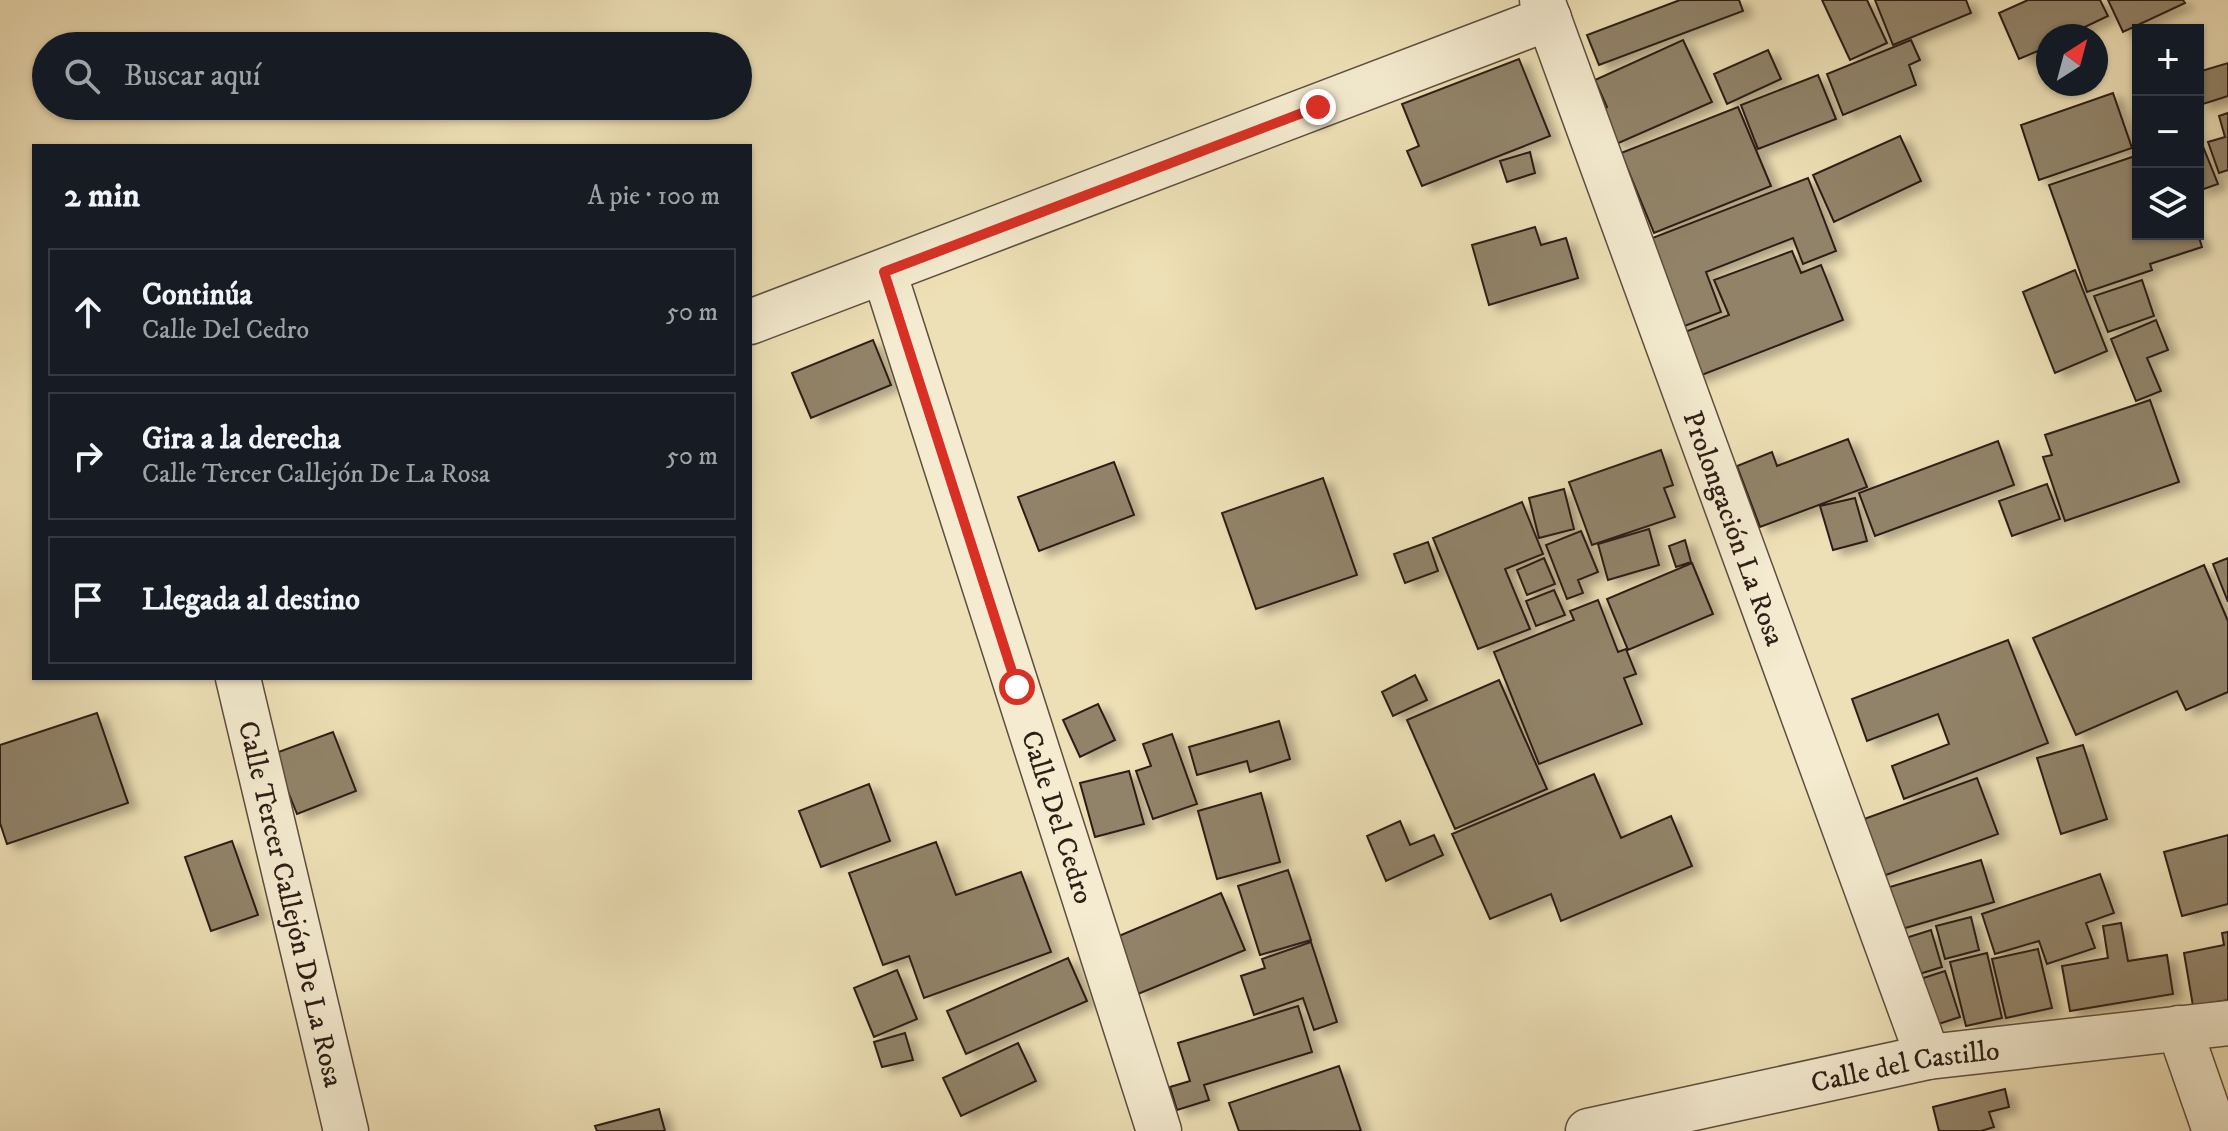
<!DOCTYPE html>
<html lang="es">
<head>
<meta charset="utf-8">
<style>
  :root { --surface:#171b24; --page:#20242c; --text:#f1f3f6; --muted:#9ea1a6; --line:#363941 }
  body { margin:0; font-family:"IM FELL DW Pica",serif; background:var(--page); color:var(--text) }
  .controls { position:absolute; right:24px; top:24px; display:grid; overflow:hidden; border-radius:0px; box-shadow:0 2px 6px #0004 }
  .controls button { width:72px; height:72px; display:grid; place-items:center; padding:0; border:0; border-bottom:2px solid var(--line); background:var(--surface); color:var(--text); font:40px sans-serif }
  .compass { position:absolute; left:2036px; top:24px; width:72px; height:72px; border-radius:50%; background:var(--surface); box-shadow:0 2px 6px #0004; rotate:36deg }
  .stop { position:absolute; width:24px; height:24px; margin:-18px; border:6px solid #d93025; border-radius:50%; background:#fff }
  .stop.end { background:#d93025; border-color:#fff; box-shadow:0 2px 8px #0008 }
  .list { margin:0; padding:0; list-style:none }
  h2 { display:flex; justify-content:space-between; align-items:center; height:104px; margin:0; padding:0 32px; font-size:34px }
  h2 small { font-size:26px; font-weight:400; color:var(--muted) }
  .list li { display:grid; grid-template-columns:52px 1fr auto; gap:24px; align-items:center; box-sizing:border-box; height:128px; margin:0 16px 16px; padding:0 16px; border:2px solid var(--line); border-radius:0px }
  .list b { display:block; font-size:30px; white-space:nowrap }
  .list p { margin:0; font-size:26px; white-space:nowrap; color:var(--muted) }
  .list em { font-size:26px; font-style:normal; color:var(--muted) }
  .icon { flex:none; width:44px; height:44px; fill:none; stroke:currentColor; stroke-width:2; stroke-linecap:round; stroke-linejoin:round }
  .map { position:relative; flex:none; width:2228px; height:1131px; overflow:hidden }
  .search { position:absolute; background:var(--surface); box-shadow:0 2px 6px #0004; left:32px; top:32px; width:720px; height:88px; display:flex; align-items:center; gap:20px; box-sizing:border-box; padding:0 28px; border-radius:44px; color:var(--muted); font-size:30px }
  .panel { position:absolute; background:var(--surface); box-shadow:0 2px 6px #0004; left:32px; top:144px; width:720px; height:536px; border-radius:0px }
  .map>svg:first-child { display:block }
  .building { fill:#918369; stroke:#2d1e16; stroke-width:2; filter:url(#shadow) }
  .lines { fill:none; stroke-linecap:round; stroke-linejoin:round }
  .street-casing { stroke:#5d4e3e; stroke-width:47 }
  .street { stroke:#f4ebd0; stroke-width:44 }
  .route { stroke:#d93025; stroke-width:10 }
  .labels { text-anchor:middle; stroke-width:6; stroke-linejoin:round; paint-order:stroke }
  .street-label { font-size:28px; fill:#2d1e16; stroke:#f4ebd0 }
</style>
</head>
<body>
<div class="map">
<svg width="2228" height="1131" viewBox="0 0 2228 1131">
  <defs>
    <filter id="shadow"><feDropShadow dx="9" dy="5" stdDeviation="4" flood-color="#0004"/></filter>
  </defs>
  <rect width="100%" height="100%" fill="#eee0b6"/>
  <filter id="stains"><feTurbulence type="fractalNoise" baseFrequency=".0025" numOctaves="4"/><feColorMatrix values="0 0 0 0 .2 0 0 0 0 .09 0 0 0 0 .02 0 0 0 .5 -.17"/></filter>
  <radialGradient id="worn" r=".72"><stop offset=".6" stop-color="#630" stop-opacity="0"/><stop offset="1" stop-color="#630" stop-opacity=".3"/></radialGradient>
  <path class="building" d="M1680 0H1739L1743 11 1599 65 1587 35Z
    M1822 0H1867L1887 43 1850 60Z
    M1875 0H1966L1971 13 1893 45Z
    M2028 0H2100L2108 16 2066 36H2048V57L2043 59 2040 50 2019 59 1999 13Z
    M2108 0H2183L2185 3 2123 32Z
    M1683 40 1712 102 1614 145 1599 112 1607 107 1595 80Z
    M1911 40 1920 60 1909 65 1916 85 1843 115 1827 74Z
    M1768 50 1781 79 1727 104 1714 74Z
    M1519 59 1550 136 1422 186 1407 151 1419 146 1402 104Z
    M2228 63V96L2200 105 2198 72Z
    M1818 75 1836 119 1758 149 1741 105Z
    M2113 93 2132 148 2039 180 2021 125Z
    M1738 107 1771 186 1654 233 1621 153Z
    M2228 113V170L2219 173 2208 142 2225 137 2219 116Z
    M2198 134 2218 184 2198 191Z
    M1900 136 1921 181 1834 222 1813 175Z
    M1530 152 1535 173 1507 182 1500 161Z
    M2138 155V234H2198L2202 247 2150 264 2152 270 2087 292 2049 185Z
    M1808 178 1836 251 1803 264 1793 238 1706 272 1721 312 1677 329 1642 242Z
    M1535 227 1541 245 1566 238 1578 278 1489 305 1472 245Z
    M1792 251 1801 273 1821 265 1843 320 1694 378 1677 335 1729 315 1714 280Z
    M2075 270 2107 351 2055 373 2023 292Z
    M2142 280 2154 316 2108 332 2094 296Z
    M2156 320 2168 350 2147 358 2161 391 2136 401 2111 339Z
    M873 340 891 385 811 418 792 373Z
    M2150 400 2179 482 2065 521 2043 457 2052 455 2045 435Z
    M1848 439 1867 487 1760 527 1737 466 1772 452 1777 466Z
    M1998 441 2014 485 1875 536 1859 493Z
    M1661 450 1673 485 1664 488 1675 517 1592 545 1569 482Z
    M1114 462 1134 515 1039 551 1018 497Z
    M1323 478 1357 575 1256 609 1222 513Z
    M2047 484 2060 519 2012 536 1999 501Z
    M1564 489 1574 529 1539 538 1529 498Z
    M1855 498 1867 541 1833 550 1820 506Z
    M1522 502 1543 554 1505 569 1530 629 1478 649 1433 538Z
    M1649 529 1659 565 1608 580 1598 544Z
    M1581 531 1598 572 1578 580 1583 593 1567 599 1546 545Z
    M1685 540 1691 562 1676 567 1669 546Z
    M1428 542 1438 571 1405 583 1394 554Z
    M1544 558 1555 584 1527 595 1517 570Z
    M2228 558V602L2213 564Z
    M1692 563 1713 614 1628 650 1607 599Z
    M2204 565 2228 621V692L2186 710 2177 691 2076 735 2033 638Z
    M1554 590 1565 615 1536 626 1526 601Z
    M1598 600 1618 652 1626 649 1636 674 1624 678 1642 724 1539 764 1494 652 1574 620 1570 611Z
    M2008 640 2048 743 1904 799 1892 766 1949 744 1938 714 1867 741 1852 699Z
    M1415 675 1427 700 1393 716 1382 692Z
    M1499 680 1547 789 1455 829 1407 720Z
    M1098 704 1115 740 1080 757 1063 720Z
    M97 713 128 803 7 844 0 823V745Z
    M1279 721 1290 759 1250 772 1247 761 1197 775 1189 747Z
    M333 732 356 791 297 814 273 754Z
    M1172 734 1197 804 1153 819 1136 771 1151 766 1143 744Z
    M2083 745 2107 819 2061 834 2037 758Z
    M1129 771 1144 824 1095 837 1080 783Z
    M1594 774 1621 838 1671 816 1692 866 1561 921 1551 894 1490 919 1452 834Z
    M1977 778 1998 834 1875 879 1853 823Z
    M869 784 890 841 821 867 799 811Z
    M1261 793 1280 862 1217 879 1198 811Z
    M1400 821 1410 845 1434 835 1443 855 1386 881 1367 836Z
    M2228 835V904L2182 916 2164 852Z
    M232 841 258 915 211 931 185 857Z
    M936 842 956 895 1021 872 1051 952 924 998 909 956 883 965 849 873Z
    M1981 860 1994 902 1885 934 1873 892Z
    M1288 870 1311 940 1260 955 1238 886Z
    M2100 874 2114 913 2086 923 2095 948 2047 964 2039 941 1995 954 1982 914Z
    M1221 893 1245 950 1138 994 1114 938Z
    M1971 917 1979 950 1945 959 1936 926Z
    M2121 923 2128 961 2167 955 2173 994 2070 1011 2062 966 2108 958 2103 926Z
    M1931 930 1942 967 1903 979 1893 942Z
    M2228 932V1000L2193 1006 2184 953 2224 945 2222 933Z
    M1311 942 1337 1022 1314 1030 1303 998 1254 1015 1241 976 1265 968 1262 959Z
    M2038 949 2052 1008 2006 1018 1992 959Z
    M1987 953 2002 1018 1966 1026 1950 962Z
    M1068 958 1087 1001 966 1054 947 1011Z
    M897 970 917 1019 874 1037 854 988Z
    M1945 971 1960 1017 1923 1029 1908 983Z
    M1298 1006 1312 1052 1204 1085 1209 1100 1177 1110 1170 1087 1190 1081 1178 1043Z
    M905 1033 913 1060 882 1067 874 1042Z
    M1018 1043 1036 1081 961 1116 943 1078Z
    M1339 1066 1361 1131H1239L1229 1103Z
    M2005 1089 2009 1107 1989 1112 1994 1127 1981 1131H1939L1933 1107Z
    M659 1109 665 1131H597L595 1126Z"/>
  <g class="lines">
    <defs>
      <g id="street">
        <path id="s1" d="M1542 0 1928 1057"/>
        <path id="s2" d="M884 272 1159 1131"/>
        <path d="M750 322 1549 18"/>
        <path id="s3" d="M238 678 346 1131"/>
        <path d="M2179 1028 2215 1131"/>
        <path id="s4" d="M1588 1131 1928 1057 2228 1023"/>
      </g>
    </defs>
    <use href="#street" class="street-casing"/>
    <use href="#street" class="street"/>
  </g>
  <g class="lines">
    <path class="route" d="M1017 687 884 272 1318 107"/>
  </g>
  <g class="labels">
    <g class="street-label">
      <text dy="10" stroke="none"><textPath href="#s1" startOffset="562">Prolongación La Rosa</textPath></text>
      <text dy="10" stroke="none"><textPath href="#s2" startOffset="572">Calle Del Cedro</textPath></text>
      <text dy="10" stroke="none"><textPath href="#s3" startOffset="232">Calle Tercer Callejón De La Rosa</textPath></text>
      <text dy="10" stroke="none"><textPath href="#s4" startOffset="324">Calle del Castillo</textPath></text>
    </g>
  </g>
  <rect width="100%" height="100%" filter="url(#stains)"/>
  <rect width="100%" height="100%" fill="url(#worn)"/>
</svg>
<div class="controls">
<button>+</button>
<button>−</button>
<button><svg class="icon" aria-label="layers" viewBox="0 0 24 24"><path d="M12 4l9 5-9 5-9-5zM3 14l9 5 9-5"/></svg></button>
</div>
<svg class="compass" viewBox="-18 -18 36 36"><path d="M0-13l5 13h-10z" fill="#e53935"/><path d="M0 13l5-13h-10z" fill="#9ea1a6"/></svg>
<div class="stop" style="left:1017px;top:687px"></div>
<div class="stop end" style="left:1318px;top:107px"></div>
<div class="search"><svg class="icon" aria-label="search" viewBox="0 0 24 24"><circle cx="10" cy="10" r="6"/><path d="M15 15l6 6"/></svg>Buscar aquí</div>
<section class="panel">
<h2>2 min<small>A pie · 100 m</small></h2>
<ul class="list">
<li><svg class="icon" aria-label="ahead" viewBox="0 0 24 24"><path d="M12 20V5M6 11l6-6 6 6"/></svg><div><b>Continúa</b><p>Calle Del Cedro</p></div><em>50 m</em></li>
<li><svg class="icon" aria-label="right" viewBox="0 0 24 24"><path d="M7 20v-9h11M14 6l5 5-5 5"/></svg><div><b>Gira a la derecha</b><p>Calle Tercer Callejón De La Rosa</p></div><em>50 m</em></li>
<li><svg class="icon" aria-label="arrive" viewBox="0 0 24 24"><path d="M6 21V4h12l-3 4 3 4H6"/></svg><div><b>Llegada al destino</b></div></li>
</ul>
</section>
</div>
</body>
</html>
